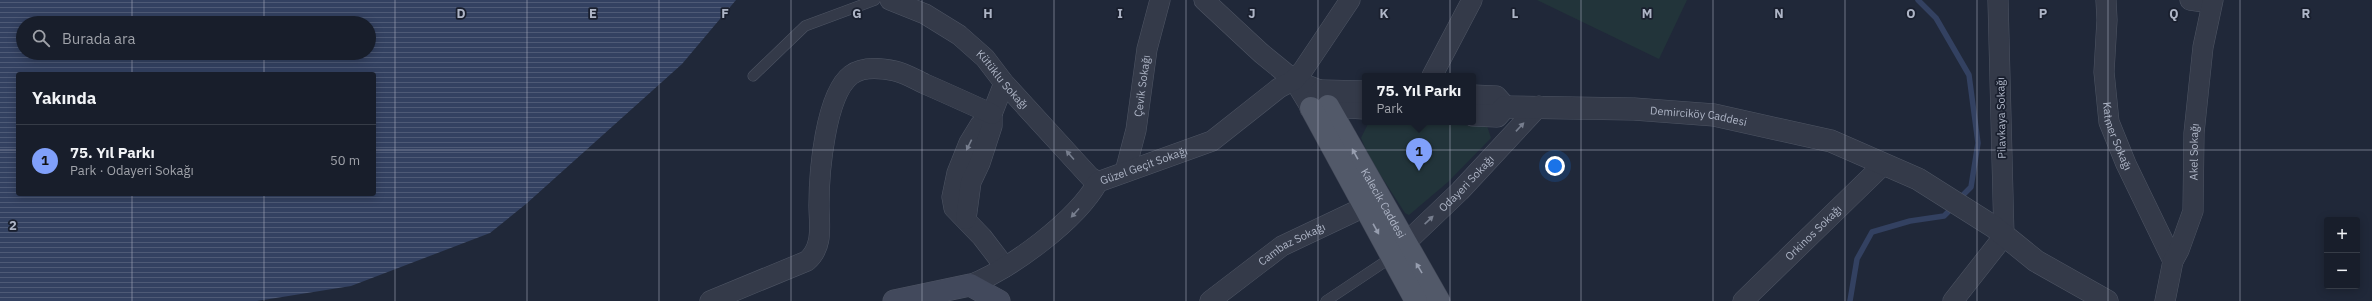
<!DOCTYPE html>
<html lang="tr">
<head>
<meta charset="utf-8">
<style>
  :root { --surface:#181e2b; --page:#252b37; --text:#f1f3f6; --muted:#9fa2a9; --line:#363c47; --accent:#80a0fa }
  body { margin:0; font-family:"IBM Plex Sans",sans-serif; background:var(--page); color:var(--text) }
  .controls { position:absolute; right:12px; bottom:12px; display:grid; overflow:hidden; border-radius:4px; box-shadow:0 2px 10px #0003 }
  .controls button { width:36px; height:36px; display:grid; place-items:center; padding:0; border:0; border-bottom:1px solid var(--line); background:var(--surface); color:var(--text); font:20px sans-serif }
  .you { position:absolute; left:1555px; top:166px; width:14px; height:14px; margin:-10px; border:3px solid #fff; border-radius:50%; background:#1a73e8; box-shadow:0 0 0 6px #1a73e833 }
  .badge { display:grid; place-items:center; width:26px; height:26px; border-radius:50%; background:var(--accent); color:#111; font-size:13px; font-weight:700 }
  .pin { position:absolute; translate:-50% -33px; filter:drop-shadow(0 1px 2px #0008) }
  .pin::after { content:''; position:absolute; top:21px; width:14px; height:12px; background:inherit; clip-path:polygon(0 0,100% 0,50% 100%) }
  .popup { position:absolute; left:1362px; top:73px; width:114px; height:52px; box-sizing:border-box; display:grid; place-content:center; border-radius:4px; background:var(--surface); filter:drop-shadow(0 1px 3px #0005); font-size:13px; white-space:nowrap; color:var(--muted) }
  .popup b { font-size:15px; color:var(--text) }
  .popup::after { content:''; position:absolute; left:50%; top:100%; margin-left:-8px; border:8px solid transparent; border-top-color:var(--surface) }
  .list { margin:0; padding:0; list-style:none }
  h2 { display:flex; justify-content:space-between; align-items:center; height:52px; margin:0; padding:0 16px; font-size:17px }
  h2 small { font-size:13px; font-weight:400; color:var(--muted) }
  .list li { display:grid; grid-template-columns:26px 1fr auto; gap:12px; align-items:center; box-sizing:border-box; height:72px; padding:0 16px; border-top:1px solid var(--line) }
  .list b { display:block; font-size:15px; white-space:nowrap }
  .list p { margin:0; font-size:13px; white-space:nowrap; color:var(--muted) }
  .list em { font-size:13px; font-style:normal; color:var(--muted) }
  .icon { flex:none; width:22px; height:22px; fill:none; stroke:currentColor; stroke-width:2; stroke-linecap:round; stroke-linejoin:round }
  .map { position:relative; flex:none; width:2372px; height:301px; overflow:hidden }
  .search { position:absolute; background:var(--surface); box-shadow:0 2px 10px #0003; left:16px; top:16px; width:360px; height:44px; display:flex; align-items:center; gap:10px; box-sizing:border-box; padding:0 14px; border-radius:22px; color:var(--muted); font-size:15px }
  .panel { position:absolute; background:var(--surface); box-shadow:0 2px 10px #0003; left:16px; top:72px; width:360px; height:124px; border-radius:4px }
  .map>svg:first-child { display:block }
  .green { fill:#22343a }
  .water { fill:url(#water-rules); fill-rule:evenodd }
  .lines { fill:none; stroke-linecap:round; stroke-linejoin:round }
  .stream { stroke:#334161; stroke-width:5.5 }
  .service-casing { stroke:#4e5564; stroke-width:11 }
  .minor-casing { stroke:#4e5564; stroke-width:21 }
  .tertiary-casing { stroke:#4e5564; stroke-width:23 }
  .secondary-casing { stroke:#4e5564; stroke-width:23 }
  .primary-casing { stroke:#3d4353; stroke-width:23 }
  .service { stroke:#343a49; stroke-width:10 }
  .minor { stroke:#343a49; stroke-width:20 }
  .tertiary { stroke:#343a49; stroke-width:22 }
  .secondary { stroke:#42495c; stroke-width:22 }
  .primary { stroke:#525969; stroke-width:22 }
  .oneway { fill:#777e8e }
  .oneway2 { fill:#979eaf }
  .grid { fill:none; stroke:#aeb5c6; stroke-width:1; stroke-opacity:0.55 }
  .labels { text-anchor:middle; stroke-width:3.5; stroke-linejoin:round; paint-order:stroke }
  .street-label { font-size:11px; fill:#aeb5c6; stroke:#191f2e }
  .grid-label { font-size:13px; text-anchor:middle; font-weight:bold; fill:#aeb5c6; stroke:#191f2e; stroke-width:3.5; stroke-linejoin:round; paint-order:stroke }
</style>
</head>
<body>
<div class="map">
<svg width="2372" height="301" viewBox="0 0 2372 301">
  <defs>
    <pattern id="water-rules" width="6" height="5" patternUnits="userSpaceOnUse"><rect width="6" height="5" fill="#334161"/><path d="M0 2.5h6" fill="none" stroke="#4e5a76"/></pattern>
  </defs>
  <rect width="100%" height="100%" fill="#202839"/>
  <path class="green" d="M1537 0H1687L1659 59Z
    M1369 122 1487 126 1491 138 1448 182 1409 215 1405 213 1370 159 1361 138Z"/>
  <path class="water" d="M0 0H736L682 64 526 204 490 233 351 286 257 301H0ZM23 23H369V53H23ZM18 74H374V194H18Z"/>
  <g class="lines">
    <path class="stream" d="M1918 0 1936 18 1969 75 1978 143 1971 187 1958 200
      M1850 301 1857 259 1872 232 1910 221 1944 216 1953 207"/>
    <defs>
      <path id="service" d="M753 76 805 26 875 0
        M1326 301 1392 257"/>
      <g id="minor">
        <path id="s1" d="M890 0 925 14 959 35 985 58 1004 83 1090 177 1098 182"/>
        <path d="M1204 0 1261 53 1294 80 1322 91 1328 106 1311 108 1294 80"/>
        <path id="s2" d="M2106 0 2107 20 2104 72 2109 122 2126 164 2173 261"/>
        <path d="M2190 0 2211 3"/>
        <path d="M1432 76 1472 0"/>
        <path d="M992 114 980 125 969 143 957 173 952 197 954 208 982 237 1005 267"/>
        <path id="s3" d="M1125 172 1136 130 1147 49 1160 0"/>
        <path d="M966 219 971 182 980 163 992 126V114L1004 83"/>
        <path id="s4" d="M1394 254 1460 191 1539 106"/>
        <path id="s5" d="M970 285C1012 268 1076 221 1098 182L1212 141 1279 88 1294 80 1303 70 1350 0"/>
        <path d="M710 301 807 261C824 246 819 225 819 205 819 173 825 95 851 75 863 66 881 68 895 71 905 73 916 80 925 84 948 94 970 104 992 114"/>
        <path id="s6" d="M1210 301 1282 246 1379 200"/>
        <path id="s7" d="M1743 301 1883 165"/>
        <path d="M1953 301 2004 236 1998 0"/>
        <path id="s8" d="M2165 301 2173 261 2179 250 2193 211 2194 133 2203 47 2213 0"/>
      </g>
      <g id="tertiary">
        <path d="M1473 96 1496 97 1505 107"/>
        <path d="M1328 106 1365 108"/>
        <path d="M1311 108 1322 91 1365 92"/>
        <path id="s9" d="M1473 115 1497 116 1505 107 1634 109 1714 115 1831 141 1918 179 1994 227 2036 261 2107 301"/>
      </g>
      <path id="secondary" d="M894 301 970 285 999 301"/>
      <g id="primary">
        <path id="s10" d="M1328 106 1439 301"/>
        <path d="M1311 108 1416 301"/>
      </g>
    </defs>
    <use href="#service" class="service-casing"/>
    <use href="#minor" class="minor-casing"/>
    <use href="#tertiary" class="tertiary-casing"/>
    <use href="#secondary" class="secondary-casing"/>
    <use href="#primary" class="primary-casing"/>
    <use href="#service" class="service"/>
    <use href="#minor" class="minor"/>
    <use href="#tertiary" class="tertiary"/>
    <use href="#secondary" class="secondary"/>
    <use href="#primary" class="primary"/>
  </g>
  <defs><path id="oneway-solid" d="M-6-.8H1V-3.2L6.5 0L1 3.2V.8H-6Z"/></defs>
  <g class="oneway">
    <use href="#oneway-solid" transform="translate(1520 127) rotate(-47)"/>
    <use href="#oneway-solid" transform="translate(969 145) rotate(116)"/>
    <use href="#oneway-solid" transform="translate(1070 155) rotate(-132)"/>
    <use href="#oneway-solid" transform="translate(1075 213) rotate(132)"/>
    <use href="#oneway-solid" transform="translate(1429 220) rotate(-43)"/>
  </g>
  <g class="oneway2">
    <use href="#oneway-solid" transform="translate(1355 154) rotate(-119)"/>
    <use href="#oneway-solid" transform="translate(1376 229) rotate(61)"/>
    <use href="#oneway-solid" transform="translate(1419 268) rotate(-121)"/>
  </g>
  <path class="grid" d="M132 0V23M264 0V23M395 0V301M527 0V301M659 0V301M791 0V301M922 0V301M1054 0V301M1186 0V301M1318 0V301M1450 0V301M1581 0V301M1713 0V301M1845 0V301M1977 0V301M2108 0V301M2240 0V301M132 53V74M264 53V74M0 150H18M374 150H2372M132 194V301M264 194V301"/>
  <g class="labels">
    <g class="street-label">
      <text dy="4" stroke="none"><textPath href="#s1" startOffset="140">Kütüklu Sokağı</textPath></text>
      <text dy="4" stroke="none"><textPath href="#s3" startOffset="88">Çevik Sokağı</textPath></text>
      <text dy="4" stroke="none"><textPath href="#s9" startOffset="230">Demirciköy Caddesi</textPath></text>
      <text transform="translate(2001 118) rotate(-91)" y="4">Pilavkaya Sokağı</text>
      <text dy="4" stroke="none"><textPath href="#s2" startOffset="138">Katmer Sokağı</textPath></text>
      <text dy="4" stroke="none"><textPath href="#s8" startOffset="154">Akel Sokağı</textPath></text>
      <text dy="4" stroke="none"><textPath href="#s5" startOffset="215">Güzel Geçit Sokağı</textPath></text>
      <text dy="4" stroke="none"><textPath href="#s4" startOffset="101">Odayeri Sokağı</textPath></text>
      <text dy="4" stroke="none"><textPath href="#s10" startOffset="112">Kalecik Caddesi</textPath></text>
      <text dy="4" stroke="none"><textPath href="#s7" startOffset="98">Orkinos Sokağı</textPath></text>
      <text dy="4" stroke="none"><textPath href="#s6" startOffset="100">Cambaz Sokağı</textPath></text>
    </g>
  </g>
  <g class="grid-label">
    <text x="461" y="18">D</text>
    <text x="593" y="18">E</text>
    <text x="725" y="18">F</text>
    <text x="857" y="18">G</text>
    <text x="988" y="18">H</text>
    <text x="1120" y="18">I</text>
    <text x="1252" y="18">J</text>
    <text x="1384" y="18">K</text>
    <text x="1515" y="18">L</text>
    <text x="1647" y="18">M</text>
    <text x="1779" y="18">N</text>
    <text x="1911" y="18">O</text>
    <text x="2043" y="18">P</text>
    <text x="2174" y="18">Q</text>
    <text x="2306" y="18">R</text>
    <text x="13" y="230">2</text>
  </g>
</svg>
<div class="controls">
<button>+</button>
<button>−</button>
</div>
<div class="you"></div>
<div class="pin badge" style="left:1419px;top:171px">1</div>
<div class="popup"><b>75. Yıl Parkı</b>Park</div>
<div class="search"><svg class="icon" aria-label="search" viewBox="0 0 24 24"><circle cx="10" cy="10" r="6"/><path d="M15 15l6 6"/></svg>Burada ara</div>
<section class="panel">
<h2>Yakında<small></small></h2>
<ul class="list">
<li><span class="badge">1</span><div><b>75. Yıl Parkı</b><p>Park · Odayeri Sokağı</p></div><em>50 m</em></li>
</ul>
</section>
</div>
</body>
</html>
